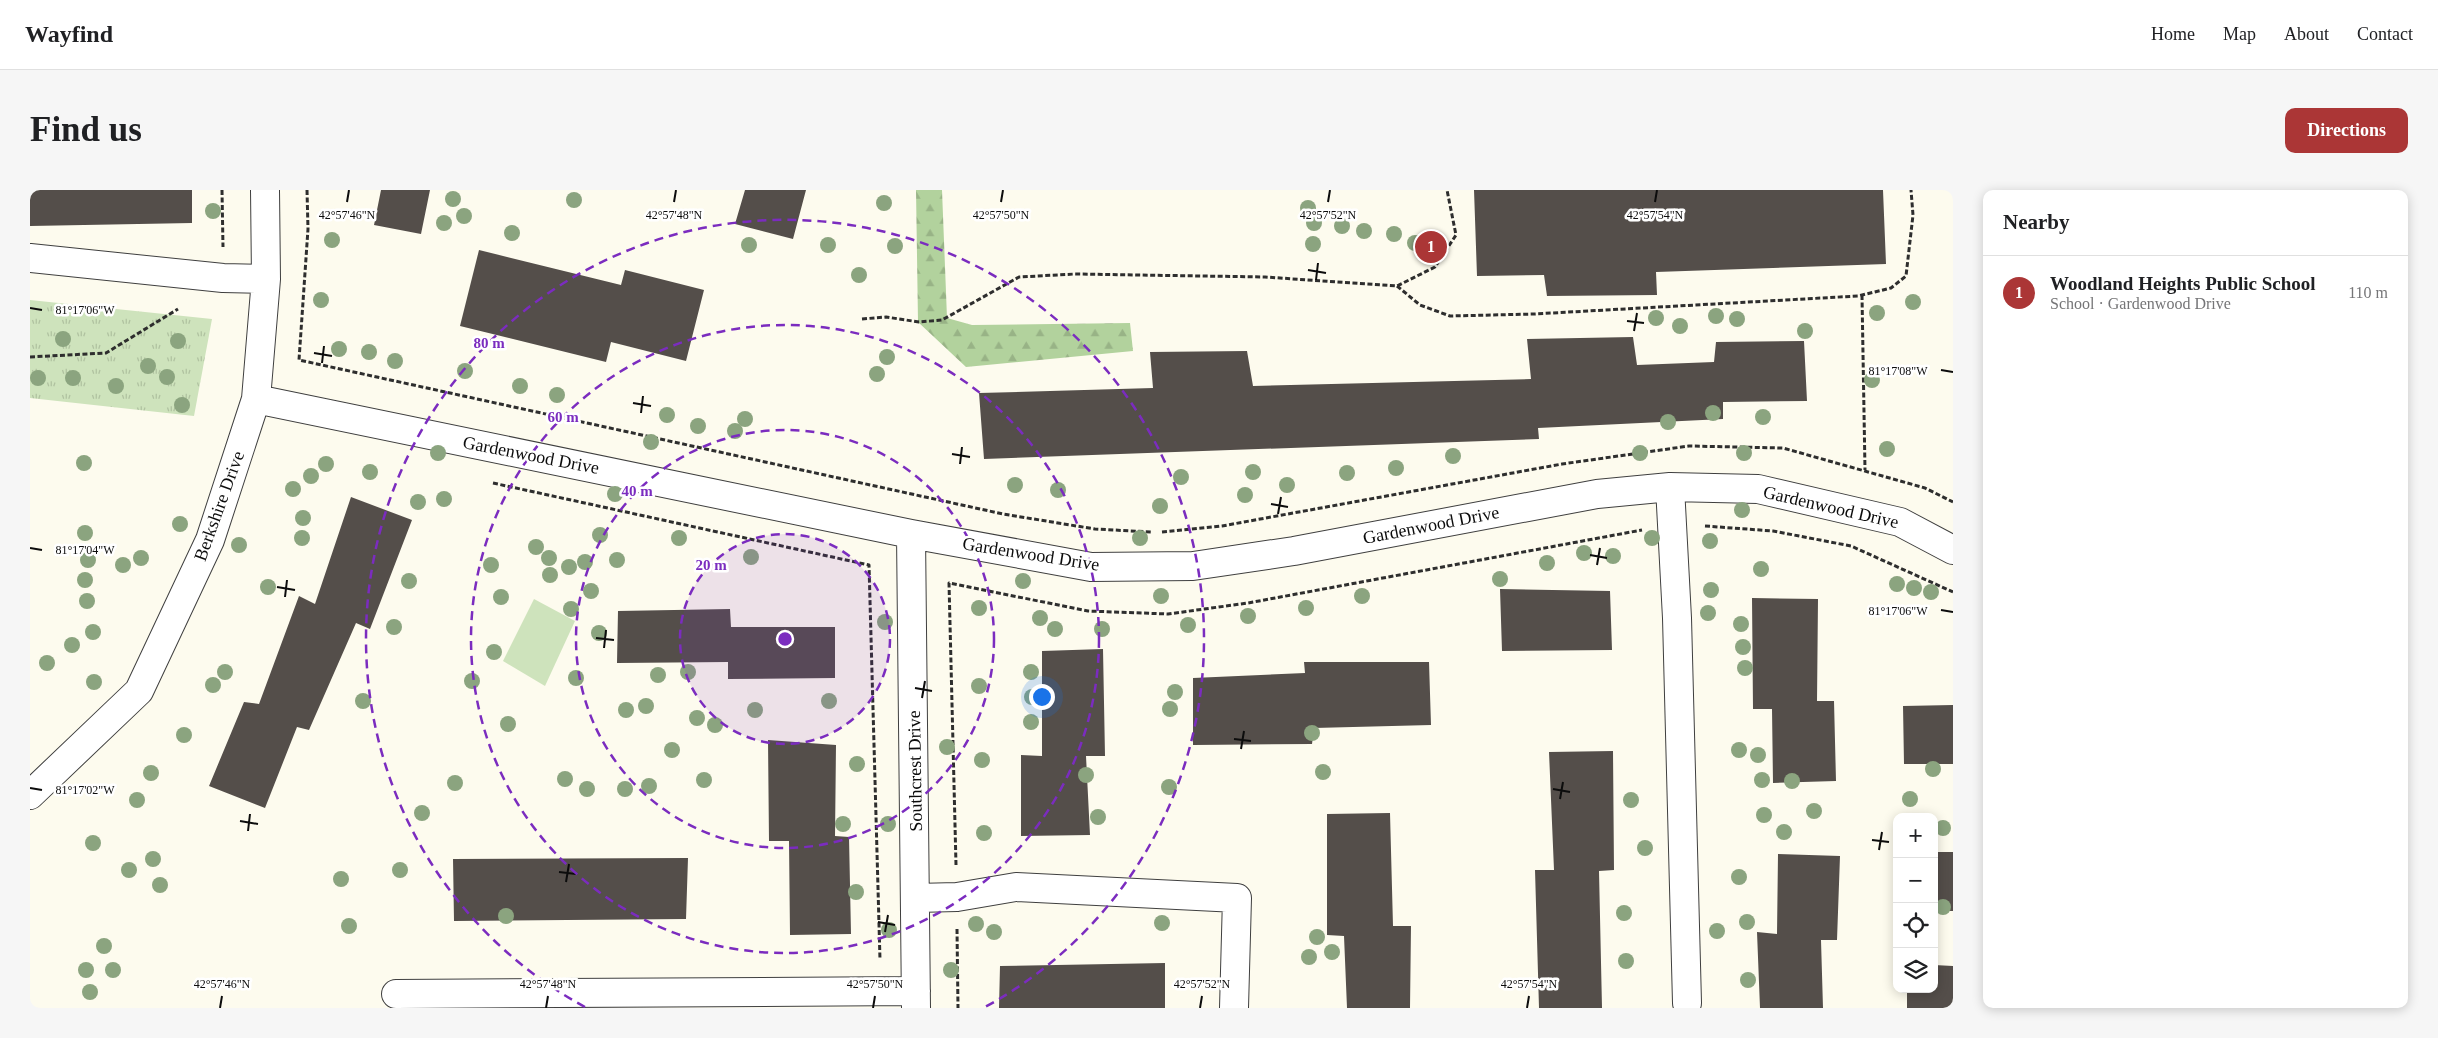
<!DOCTYPE html>
<html lang="en">
<head>
<meta charset="utf-8">
<style>
  :root { --surface:#fff; --page:#f6f6f6; --text:#202124; --muted:#757577; --line:#e0e0e0; --accent:#ab3636 }
  body { margin:0; font-family:Georgia,serif; background:var(--page); color:var(--text) }
  .controls { position:absolute; right:15px; bottom:15px; display:grid; overflow:hidden; border-radius:10px; box-shadow:0 2px 12px #0003 }
  .controls button { width:45px; height:45px; display:grid; place-items:center; padding:0; border:0; border-bottom:1px solid var(--line); background:var(--surface); color:var(--text); font:25px sans-serif }
  .you { position:absolute; left:1011px; top:506px; width:18px; height:18px; margin:-12px; border:4px solid #fff; border-radius:50%; background:#1a73e8; box-shadow:0 0 0 8px #1a73e833 }
  .badge { display:grid; place-items:center; width:32px; height:32px; border-radius:50%; background:var(--accent); color:#fff; font-size:16px; font-weight:700 }
  .pin { position:absolute; translate:-50% -50%; border:2px solid #fff; box-shadow:0 1px 5px #0006 }
  .list { margin:0; padding:0; list-style:none }
  h2 { display:flex; justify-content:space-between; align-items:center; height:65px; margin:0; padding:0 20px; font-size:21px }
  h2 small { font-size:16px; font-weight:400; color:var(--muted) }
  .list li { display:grid; grid-template-columns:32px 1fr auto; gap:15px; align-items:center; box-sizing:border-box; height:75px; padding:0 20px; border-top:1px solid var(--line) }
  .list b { display:block; font-size:19px; white-space:nowrap }
  .list p { margin:0; font-size:16px; white-space:nowrap; color:var(--muted) }
  .list em { font-size:16px; font-style:normal; color:var(--muted) }
  .icon { flex:none; width:28px; height:28px; fill:none; stroke:currentColor; stroke-width:2; stroke-linecap:round; stroke-linejoin:round }
  .map { position:relative; flex:none; width:1923px; height:818px; overflow:hidden; border-radius:10px }
  header { display:flex; align-items:center; gap:30px; box-sizing:border-box; height:70px; padding:0 25px; background:var(--surface); border-bottom:1px solid var(--line) }
  header strong { font-size:24px }
  nav { display:flex; gap:28px; margin-inline-start:auto; font-size:18px }
  .intro { display:flex; align-items:center; justify-content:space-between; box-sizing:border-box; height:120px; padding:0 30px }
  h1 { margin:0; font-size:35px }
  .button { padding:12px 22px; border-radius:10px; background:var(--accent); color:#fff; font-size:18px; font-weight:700 }
  main { display:flex; gap:30px; padding:0 30px }
  aside { flex:1; background:var(--surface); border-radius:10px; box-shadow:0 2px 12px #0003 }
  .map>svg:first-child { display:block }
  .grass { fill:url(#grass-tufts) }
  .forest { fill:url(#forest-firs) }
  .park { fill:#cee3bc }
  .building { fill:#544e4a }
  .lines { fill:none; stroke-linecap:round; stroke-linejoin:round }
  .minor-casing { stroke:#3f3f3f; stroke-width:30 }
  .path { stroke:#2e2e2e; stroke-width:3; stroke-dasharray:5 2.5; stroke-linecap:butt }
  .minor { stroke:#fff; stroke-width:28 }
  .tree { fill:#8ba47f }
  .ticks { fill:none; stroke:#0c0c0c; stroke-width:2 }
  .ring { fill:none; stroke:#7b2cbf; stroke-width:2.5; stroke-dasharray:9 6 }
  .labels { text-anchor:middle; stroke-width:5; stroke-linejoin:round; paint-order:stroke }
  .street-label { font-size:18px; fill:#0c0c0c; stroke:#fff }
  .ticks-label { font-size:12px; text-anchor:middle; fill:#0c0c0c; stroke:#fff; stroke-width:5; stroke-linejoin:round; paint-order:stroke }
  .centre { fill:#7b2cbf; stroke:#fff; stroke-width:2.5 }
  .ring-label { font-size:15px; text-anchor:middle; font-weight:bold; fill:#7b2cbf; stroke:#fff; stroke-width:5; stroke-linejoin:round; paint-order:stroke }
</style>
</head>
<body>
<header>
<strong>Wayfind</strong>
<nav><a>Home</a><a>Map</a><a>About</a><a>Contact</a></nav>
</header>
<div class="intro"><h1>Find us</h1><a class="button">Directions</a></div>
<main>
<div class="map">
<svg width="1923" height="818" viewBox="0 0 1923 818">
  <defs>
    <pattern id="grass-tufts" width="24" height="20" patternUnits="userSpaceOnUse" patternTransform="scale(1.25)"><rect width="24" height="20" fill="#cee3bc"/><path d="M3 7l-1-3M5 7V3M7 7l1-3M15 17l-1-3M17 17v-4M19 17l1-3" fill="none" stroke="#b0c2a0"/></pattern>
    <pattern id="forest-firs" width="22" height="20" patternUnits="userSpaceOnUse" patternTransform="scale(1.25)"><rect width="22" height="20" fill="#b2d29d"/><path d="M5 1l3.5 6h-7zM16 11l3.5 6h-7z" fill="#98b386"/></pattern>
  </defs>
  <rect width="100%" height="100%" fill="#fdfbee"/>
  <path class="grass" d="M0 110 182 129 164 226 0 208Z"/>
  <path class="forest" d="M886 0H912L917 128 942 135 1100 133 1103 161 936 177 888 132Z"/>
  <path class="park" d="M504 409 545 431 515 496 473 471Z"/>
  <path class="building" d="M0 0H162V33L0 36Z
    M351 0H400L391 44 344 35Z
    M715 0H776L763 49 705 34Z
    M1444 0H1853L1856 74 1626 82 1627 105 1517 106 1514 85 1447 86Z
    M449 60 591 95 595 80 674 100 656 171 581 152 576 172 430 136Z
    M1603 147 1607 175 1684 172 1686 152 1774 151 1777 211 1693 212V229L1508 238 1509 249 954 269 949 203 1123 198 1120 162 1217 161 1223 196 1501 189 1497 149Z
    M321 307 382 330 340 439 326 433 279 540 267 537 235 618 179 596 214 512 229 514 269 406 285 414Z
    M1470 399 1580 401 1582 460 1472 461Z
    M1722 408 1788 409 1787 511H1804L1806 591 1743 593 1742 519H1723Z
    M700 419 701 437H805V488L698 489V472L587 473 588 421Z
    M1073 459 1075 566H1056L1060 645 991 646V565L1012 566V461Z
    M1274 472H1399L1401 535 1284 538 1282 554 1163 555V488L1275 483Z
    M1923 515V574H1874L1873 516Z
    M738 550 806 555 805 646 819 647 821 744 760 745 759 651H739Z
    M1583 561 1584 680 1569 681 1572 818H1509L1505 680H1524L1519 562Z
    M1360 623 1363 736H1381L1380 818H1317L1314 746 1297 745V624Z
    M1904 662H1923V721H1904Z
    M1748 664 1810 666 1807 750H1791L1793 818H1730L1727 742 1747 744Z
    M658 668 656 729 424 731 423 669Z
    M1135 773V818H969L970 776Z
    M1904 775 1923 776V818H1877V799H1904Z"/>
  <g class="lines">
    <defs>
      <path id="minor" d="M0 68 193 88 236 89
        M226 209 881 344 1061 377 1163 376 1264 361 1567 304 1640 297 1728 299 1870 332 1923 360
        M1640 297 1647 428 1657 813
        M881 344 886 818
        M0 605 109 501 180 350 226 209 236 89 235 0
        M886 708 927 707 986 697 1207 708 1204 818
        M366 804 886 801"/>
    </defs>
    <use href="#minor" class="minor-casing"/>
    <path class="path" d="M192 0 193 57
      M277 0 278 39 269 170 973 324 1065 339 1121 342
      M1367 96 1390 115 1420 126 1504 124 1828 106 1861 98 1876 86 1883 25 1881 0
      M1832 105 1835 280
      M832 129 856 127 889 132 912 130 989 87 1045 84 1235 87 1367 96 1405 77 1426 45 1417 0
      M0 167 76 163 148 119
      M463 293 839 375 850 770
      M1675 336 1743 341 1821 356 1923 402
      M1132 342 1192 336 1532 274 1659 256 1753 258 1895 298 1923 312
      M926 675 919 393 1058 421 1138 424 1218 413 1612 340
      M927 739 928 818"/>
    <use href="#minor" class="minor"/>
  </g>
  <g class="tree">
    <circle cx="423" cy="9" r="8"/>
    <circle cx="544" cy="10" r="8"/>
    <circle cx="854" cy="13" r="8"/>
    <circle cx="1278" cy="18" r="8"/>
    <circle cx="183" cy="21" r="8"/>
    <circle cx="434" cy="26" r="8"/>
    <circle cx="414" cy="33" r="8"/>
    <circle cx="1284" cy="33" r="8"/>
    <circle cx="1312" cy="36" r="8"/>
    <circle cx="1334" cy="41" r="8"/>
    <circle cx="482" cy="43" r="8"/>
    <circle cx="1364" cy="44" r="8"/>
    <circle cx="302" cy="50" r="8"/>
    <circle cx="1385" cy="53" r="8"/>
    <circle cx="1283" cy="54" r="8"/>
    <circle cx="719" cy="55" r="8"/>
    <circle cx="798" cy="55" r="8"/>
    <circle cx="865" cy="56" r="8"/>
    <circle cx="829" cy="85" r="8"/>
    <circle cx="291" cy="110" r="8"/>
    <circle cx="1883" cy="112" r="8"/>
    <circle cx="1847" cy="123" r="8"/>
    <circle cx="1686" cy="126" r="8"/>
    <circle cx="1626" cy="128" r="8"/>
    <circle cx="1707" cy="129" r="8"/>
    <circle cx="1650" cy="136" r="8"/>
    <circle cx="1775" cy="141" r="8"/>
    <circle cx="33" cy="149" r="8"/>
    <circle cx="148" cy="151" r="8"/>
    <circle cx="309" cy="159" r="8"/>
    <circle cx="339" cy="162" r="8"/>
    <circle cx="857" cy="167" r="8"/>
    <circle cx="365" cy="171" r="8"/>
    <circle cx="118" cy="176" r="8"/>
    <circle cx="435" cy="181" r="8"/>
    <circle cx="847" cy="184" r="8"/>
    <circle cx="137" cy="187" r="8"/>
    <circle cx="8" cy="188" r="8"/>
    <circle cx="43" cy="188" r="8"/>
    <circle cx="1842" cy="190" r="8"/>
    <circle cx="86" cy="196" r="8"/>
    <circle cx="490" cy="196" r="8"/>
    <circle cx="527" cy="205" r="8"/>
    <circle cx="152" cy="215" r="8"/>
    <circle cx="1683" cy="223" r="8"/>
    <circle cx="637" cy="225" r="8"/>
    <circle cx="1733" cy="227" r="8"/>
    <circle cx="715" cy="229" r="8"/>
    <circle cx="1638" cy="232" r="8"/>
    <circle cx="668" cy="236" r="8"/>
    <circle cx="705" cy="241" r="8"/>
    <circle cx="621" cy="252" r="8"/>
    <circle cx="1857" cy="259" r="8"/>
    <circle cx="408" cy="263" r="8"/>
    <circle cx="1610" cy="263" r="8"/>
    <circle cx="1714" cy="263" r="8"/>
    <circle cx="1423" cy="266" r="8"/>
    <circle cx="54" cy="273" r="8"/>
    <circle cx="296" cy="274" r="8"/>
    <circle cx="1366" cy="278" r="8"/>
    <circle cx="340" cy="282" r="8"/>
    <circle cx="1223" cy="282" r="8"/>
    <circle cx="1317" cy="283" r="8"/>
    <circle cx="281" cy="286" r="8"/>
    <circle cx="1151" cy="287" r="8"/>
    <circle cx="985" cy="295" r="8"/>
    <circle cx="1257" cy="295" r="8"/>
    <circle cx="263" cy="299" r="8"/>
    <circle cx="1028" cy="300" r="8"/>
    <circle cx="585" cy="304" r="8"/>
    <circle cx="1215" cy="305" r="8"/>
    <circle cx="414" cy="309" r="8"/>
    <circle cx="388" cy="312" r="8"/>
    <circle cx="1130" cy="316" r="8"/>
    <circle cx="1712" cy="320" r="8"/>
    <circle cx="273" cy="328" r="8"/>
    <circle cx="150" cy="334" r="8"/>
    <circle cx="55" cy="343" r="8"/>
    <circle cx="570" cy="345" r="8"/>
    <circle cx="272" cy="348" r="8"/>
    <circle cx="649" cy="348" r="8"/>
    <circle cx="1110" cy="348" r="8"/>
    <circle cx="1622" cy="348" r="8"/>
    <circle cx="1680" cy="351" r="8"/>
    <circle cx="209" cy="355" r="8"/>
    <circle cx="506" cy="357" r="8"/>
    <circle cx="1554" cy="363" r="8"/>
    <circle cx="1583" cy="366" r="8"/>
    <circle cx="721" cy="367" r="8"/>
    <circle cx="111" cy="368" r="8"/>
    <circle cx="519" cy="368" r="8"/>
    <circle cx="58" cy="370" r="8"/>
    <circle cx="587" cy="370" r="8"/>
    <circle cx="555" cy="372" r="8"/>
    <circle cx="1517" cy="373" r="8"/>
    <circle cx="93" cy="375" r="8"/>
    <circle cx="461" cy="375" r="8"/>
    <circle cx="539" cy="377" r="8"/>
    <circle cx="1731" cy="379" r="8"/>
    <circle cx="520" cy="385" r="8"/>
    <circle cx="1470" cy="389" r="8"/>
    <circle cx="55" cy="390" r="8"/>
    <circle cx="379" cy="391" r="8"/>
    <circle cx="993" cy="391" r="8"/>
    <circle cx="1867" cy="394" r="8"/>
    <circle cx="238" cy="397" r="8"/>
    <circle cx="1884" cy="398" r="8"/>
    <circle cx="1681" cy="400" r="8"/>
    <circle cx="561" cy="401" r="8"/>
    <circle cx="1901" cy="402" r="8"/>
    <circle cx="1131" cy="406" r="8"/>
    <circle cx="1332" cy="406" r="8"/>
    <circle cx="471" cy="407" r="8"/>
    <circle cx="57" cy="411" r="8"/>
    <circle cx="949" cy="418" r="8"/>
    <circle cx="1276" cy="418" r="8"/>
    <circle cx="541" cy="419" r="8"/>
    <circle cx="1678" cy="423" r="8"/>
    <circle cx="1218" cy="426" r="8"/>
    <circle cx="1010" cy="428" r="8"/>
    <circle cx="855" cy="432" r="8"/>
    <circle cx="1711" cy="434" r="8"/>
    <circle cx="1158" cy="435" r="8"/>
    <circle cx="364" cy="437" r="8"/>
    <circle cx="1025" cy="439" r="8"/>
    <circle cx="1072" cy="439" r="8"/>
    <circle cx="63" cy="442" r="8"/>
    <circle cx="569" cy="443" r="8"/>
    <circle cx="42" cy="455" r="8"/>
    <circle cx="1713" cy="457" r="8"/>
    <circle cx="464" cy="462" r="8"/>
    <circle cx="17" cy="473" r="8"/>
    <circle cx="1715" cy="478" r="8"/>
    <circle cx="195" cy="482" r="8"/>
    <circle cx="658" cy="482" r="8"/>
    <circle cx="1001" cy="482" r="8"/>
    <circle cx="628" cy="485" r="8"/>
    <circle cx="546" cy="488" r="8"/>
    <circle cx="442" cy="491" r="8"/>
    <circle cx="64" cy="492" r="8"/>
    <circle cx="183" cy="495" r="8"/>
    <circle cx="949" cy="496" r="8"/>
    <circle cx="1145" cy="502" r="8"/>
    <circle cx="1002" cy="507" r="8"/>
    <circle cx="333" cy="511" r="8"/>
    <circle cx="799" cy="511" r="8"/>
    <circle cx="616" cy="516" r="8"/>
    <circle cx="1140" cy="519" r="8"/>
    <circle cx="596" cy="520" r="8"/>
    <circle cx="725" cy="520" r="8"/>
    <circle cx="667" cy="528" r="8"/>
    <circle cx="1001" cy="532" r="8"/>
    <circle cx="478" cy="534" r="8"/>
    <circle cx="685" cy="535" r="8"/>
    <circle cx="1282" cy="543" r="8"/>
    <circle cx="154" cy="545" r="8"/>
    <circle cx="917" cy="557" r="8"/>
    <circle cx="642" cy="560" r="8"/>
    <circle cx="1709" cy="560" r="8"/>
    <circle cx="1728" cy="565" r="8"/>
    <circle cx="952" cy="570" r="8"/>
    <circle cx="827" cy="574" r="8"/>
    <circle cx="1903" cy="579" r="8"/>
    <circle cx="1293" cy="582" r="8"/>
    <circle cx="121" cy="583" r="8"/>
    <circle cx="1056" cy="585" r="8"/>
    <circle cx="535" cy="589" r="8"/>
    <circle cx="674" cy="590" r="8"/>
    <circle cx="1732" cy="590" r="8"/>
    <circle cx="1762" cy="591" r="8"/>
    <circle cx="425" cy="593" r="8"/>
    <circle cx="619" cy="596" r="8"/>
    <circle cx="1139" cy="597" r="8"/>
    <circle cx="557" cy="599" r="8"/>
    <circle cx="595" cy="599" r="8"/>
    <circle cx="1880" cy="609" r="8"/>
    <circle cx="107" cy="610" r="8"/>
    <circle cx="1601" cy="610" r="8"/>
    <circle cx="1784" cy="621" r="8"/>
    <circle cx="392" cy="623" r="8"/>
    <circle cx="1734" cy="625" r="8"/>
    <circle cx="1068" cy="627" r="8"/>
    <circle cx="813" cy="634" r="8"/>
    <circle cx="858" cy="634" r="8"/>
    <circle cx="1913" cy="638" r="8"/>
    <circle cx="1754" cy="642" r="8"/>
    <circle cx="954" cy="643" r="8"/>
    <circle cx="63" cy="653" r="8"/>
    <circle cx="1615" cy="658" r="8"/>
    <circle cx="123" cy="669" r="8"/>
    <circle cx="99" cy="680" r="8"/>
    <circle cx="370" cy="680" r="8"/>
    <circle cx="1709" cy="687" r="8"/>
    <circle cx="311" cy="689" r="8"/>
    <circle cx="130" cy="695" r="8"/>
    <circle cx="826" cy="702" r="8"/>
    <circle cx="1913" cy="717" r="8"/>
    <circle cx="1594" cy="723" r="8"/>
    <circle cx="476" cy="726" r="8"/>
    <circle cx="1717" cy="732" r="8"/>
    <circle cx="1132" cy="733" r="8"/>
    <circle cx="946" cy="734" r="8"/>
    <circle cx="319" cy="736" r="8"/>
    <circle cx="859" cy="740" r="8"/>
    <circle cx="1687" cy="741" r="8"/>
    <circle cx="964" cy="742" r="8"/>
    <circle cx="1287" cy="747" r="8"/>
    <circle cx="74" cy="756" r="8"/>
    <circle cx="1302" cy="762" r="8"/>
    <circle cx="1279" cy="767" r="8"/>
    <circle cx="1596" cy="771" r="8"/>
    <circle cx="56" cy="780" r="8"/>
    <circle cx="83" cy="780" r="8"/>
    <circle cx="921" cy="780" r="8"/>
    <circle cx="1718" cy="790" r="8"/>
    <circle cx="60" cy="802" r="8"/>
  </g>
  <path class="ticks" d="M317 12 319 0M644 12 646 0M971 12 973 0M1298 12 1300 0M1625 12 1627 0M1278 80 1296 83M1286 90 1288 73M0 118 12 120M1597 131 1614 133M1604 141 1607 123M284 163 302 166M292 173 294 156M1911 180 1923 182M603 213 621 216M611 223 613 206M922 264 940 267M930 274 932 257M1241 314 1258 317M1248 324 1251 307M0 358 12 360M1560 365 1577 368M1567 375 1570 358M247 397 265 400M255 407 257 390M1911 420 1923 422M566 448 584 450M574 458 576 440M885 498 902 501M892 508 895 491M1204 549 1221 551M1211 559 1214 541M0 598 12 600M1523 599 1540 602M1530 609 1533 592M210 631 228 634M218 641 220 624M1842 650 1859 652M1849 660 1852 642M529 682 546 684M536 692 539 674M848 732 865 735M855 742 858 725M190 818 192 806M516 818 518 806M843 818 845 806M1170 818 1172 806M1497 818 1499 806"/>
  <circle cx="755" cy="449" r="105" fill="#7b2cbf" fill-opacity=".12"/>
  <g class="ring">
    <circle cx="755" cy="449" r="105"/>
    <circle cx="755" cy="449" r="209"/>
    <circle cx="755" cy="449" r="314"/>
    <path d="M555 817A419 419 0 1 1 955 817"/>
  </g>
  <g class="labels">
    <g class="street-label">
      <text transform="translate(501 265) rotate(11)" y="6">Gardenwood Drive</text>
      <text transform="translate(189 316) rotate(-70)" y="6">Berkshire Drive</text>
      <text transform="translate(1801 317) rotate(13)" y="6">Gardenwood Drive</text>
      <text transform="translate(1401 335) rotate(-11)" y="6">Gardenwood Drive</text>
      <text transform="translate(1001 364) rotate(9)" y="6">Gardenwood Drive</text>
      <text transform="translate(885 581) rotate(-91)" y="6">Southcrest Drive</text>
    </g>
  </g>
  <g class="ticks-label">
    <text x="317" y="29">42°57'46"N</text>
    <text x="644" y="29">42°57'48"N</text>
    <text x="971" y="29">42°57'50"N</text>
    <text x="1298" y="29">42°57'52"N</text>
    <text x="1625" y="29">42°57'54"N</text>
    <text x="55" y="124">81°17'06"W</text>
    <text x="1868" y="185">81°17'08"W</text>
    <text x="55" y="364">81°17'04"W</text>
    <text x="1868" y="425">81°17'06"W</text>
    <text x="55" y="604">81°17'02"W</text>
    <text x="192" y="798">42°57'46"N</text>
    <text x="518" y="798">42°57'48"N</text>
    <text x="845" y="798">42°57'50"N</text>
    <text x="1172" y="798">42°57'52"N</text>
    <text x="1499" y="798">42°57'54"N</text>
  </g>
  <circle cx="755" cy="449" r="8" class="centre"/>
  <g class="ring-label">
    <text x="459" y="158">80 m</text>
    <text x="533" y="232">60 m</text>
    <text x="607" y="306">40 m</text>
    <text x="681" y="380">20 m</text>
  </g>
</svg>
<div class="controls">
<button>+</button>
<button>−</button>
<button><svg class="icon" aria-label="locate" viewBox="0 0 24 24"><circle cx="12" cy="12" r="6"/><path d="M12 2v4M12 18v4M2 12h4M18 12h4"/></svg></button>
<button><svg class="icon" aria-label="layers" viewBox="0 0 24 24"><path d="M12 4l9 5-9 5-9-5zM3 14l9 5 9-5"/></svg></button>
</div>
<div class="you"></div>
<div class="pin badge" style="left:1401px;top:57px">1</div>
</div>
<aside>
<h2>Nearby<small></small></h2>
<ul class="list">
<li><span class="badge">1</span><div><b>Woodland Heights Public School</b><p>School · Gardenwood Drive</p></div><em>110 m</em></li>
</ul>
</aside>
</main>
</body>
</html>
